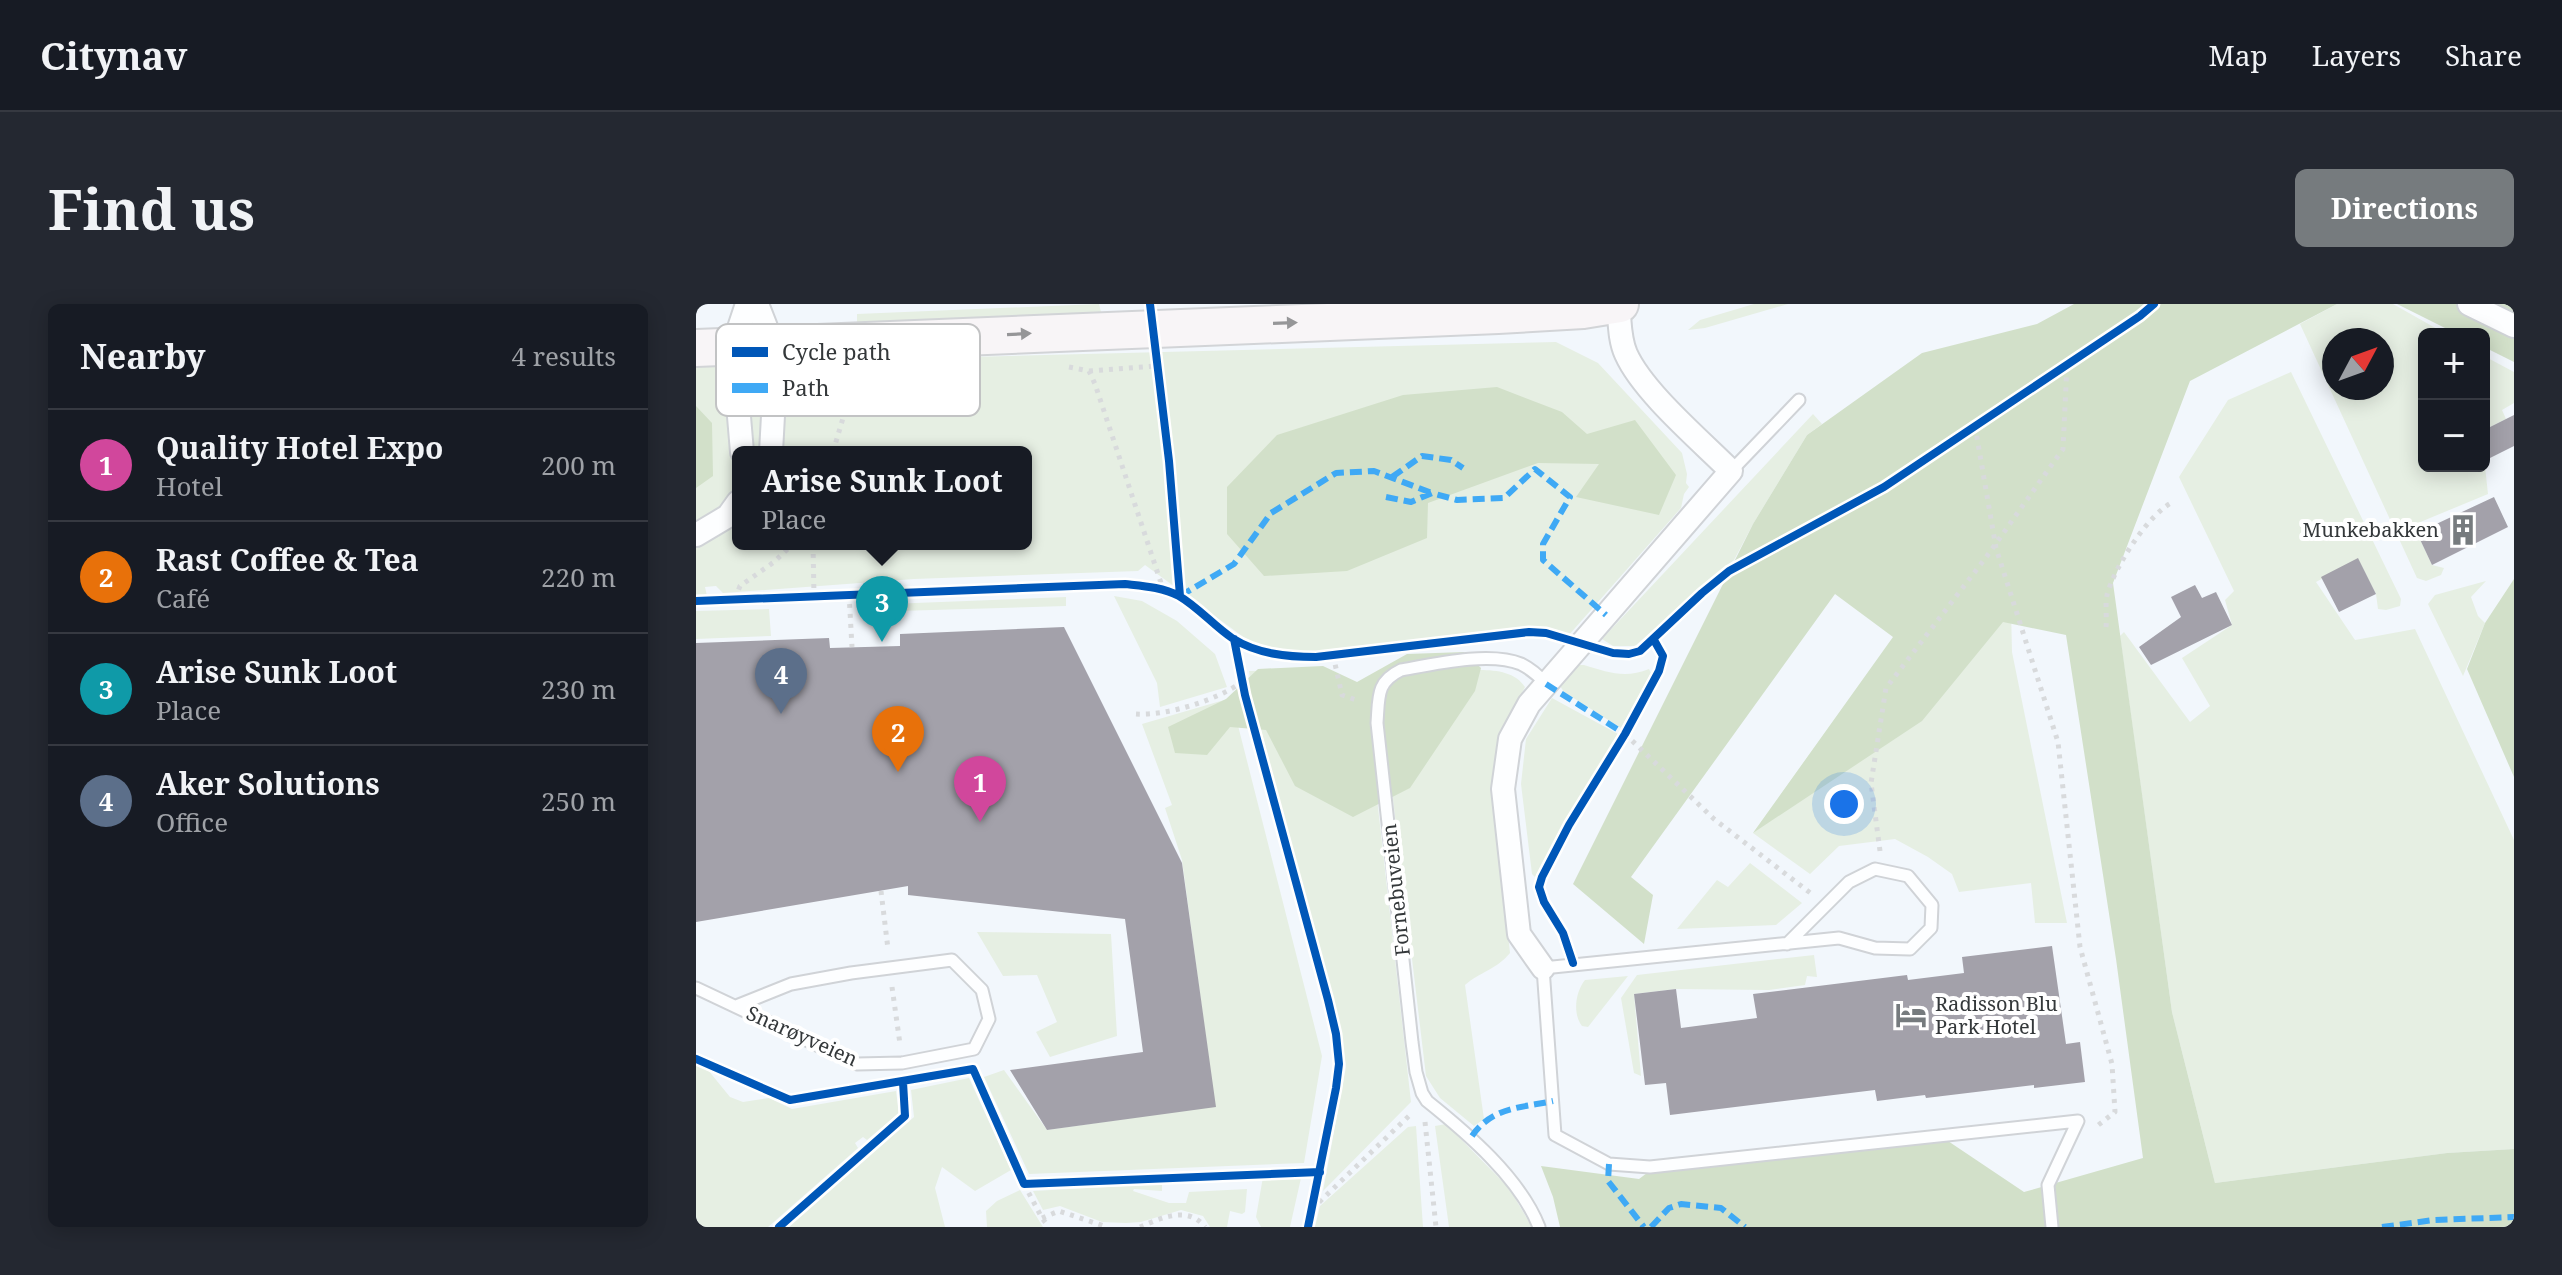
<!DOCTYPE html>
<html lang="en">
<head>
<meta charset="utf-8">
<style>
  :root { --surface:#171b24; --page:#242831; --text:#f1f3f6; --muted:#9ea1a6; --line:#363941; --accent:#767b7e }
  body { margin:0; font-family:"Noto Serif",serif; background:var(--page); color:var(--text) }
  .controls { position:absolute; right:24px; top:24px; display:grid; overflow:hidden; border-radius:12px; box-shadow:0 4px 20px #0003 }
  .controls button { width:72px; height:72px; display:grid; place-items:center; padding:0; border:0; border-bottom:2px solid var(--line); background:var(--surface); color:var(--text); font:40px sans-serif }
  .compass { position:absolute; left:1626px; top:24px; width:72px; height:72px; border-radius:50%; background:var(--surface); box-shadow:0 4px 20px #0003; rotate:49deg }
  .you { position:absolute; left:1148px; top:500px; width:28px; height:28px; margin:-20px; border:6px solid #fff; border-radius:50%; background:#1a73e8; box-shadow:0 0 0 12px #1a73e833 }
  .badge { display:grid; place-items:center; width:52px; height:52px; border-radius:50%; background:var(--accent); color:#fff; font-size:26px; font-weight:700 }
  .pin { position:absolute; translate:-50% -66px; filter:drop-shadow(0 2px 4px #0008) }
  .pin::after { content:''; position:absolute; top:42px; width:28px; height:24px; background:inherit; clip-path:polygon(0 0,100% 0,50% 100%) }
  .popup { position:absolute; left:36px; top:142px; width:300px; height:104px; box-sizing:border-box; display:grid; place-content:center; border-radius:12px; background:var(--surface); filter:drop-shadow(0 2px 6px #0005); font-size:26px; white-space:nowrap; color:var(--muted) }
  .popup b { font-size:30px; color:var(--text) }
  .popup::after { content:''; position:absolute; left:50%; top:100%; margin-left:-16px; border:16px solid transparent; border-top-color:var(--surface) }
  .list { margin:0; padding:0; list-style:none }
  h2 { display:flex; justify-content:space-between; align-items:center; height:104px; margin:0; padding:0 32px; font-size:34px }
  h2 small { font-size:26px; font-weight:400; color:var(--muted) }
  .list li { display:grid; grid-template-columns:52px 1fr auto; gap:24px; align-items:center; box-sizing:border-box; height:112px; padding:0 32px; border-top:2px solid var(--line) }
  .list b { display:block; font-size:30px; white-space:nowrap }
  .list p { margin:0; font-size:26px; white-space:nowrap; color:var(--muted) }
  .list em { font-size:26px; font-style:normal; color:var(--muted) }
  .map { position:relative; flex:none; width:1818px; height:923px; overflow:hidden; border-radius:12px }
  header { display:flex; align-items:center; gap:48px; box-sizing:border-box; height:112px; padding:0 40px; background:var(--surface); border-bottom:2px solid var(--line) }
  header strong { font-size:38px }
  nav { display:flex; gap:44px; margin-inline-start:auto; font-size:28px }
  .intro { display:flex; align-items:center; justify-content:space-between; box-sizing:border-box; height:192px; padding:0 48px }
  h1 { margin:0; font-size:56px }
  .button { padding:20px 36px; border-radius:12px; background:var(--accent); color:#fff; font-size:28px; font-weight:700 }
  main { display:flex; gap:48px; padding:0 48px }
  aside { flex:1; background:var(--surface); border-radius:12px; box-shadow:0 4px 20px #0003 }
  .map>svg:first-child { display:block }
  .green { fill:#e6efe3; fill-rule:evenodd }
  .forest { fill:#d2e0c9 }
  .building { fill:#a3a1aa }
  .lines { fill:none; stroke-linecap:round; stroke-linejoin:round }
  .lane-casing { stroke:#d0d3d7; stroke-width:15 }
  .street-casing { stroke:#d0d3d7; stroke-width:26 }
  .primary-casing { stroke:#d2d4d7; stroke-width:40 }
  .path { stroke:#d8dadc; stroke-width:5; stroke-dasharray:4 6; stroke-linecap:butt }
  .lane { stroke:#fdfeff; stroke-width:11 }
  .street { stroke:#fdfeff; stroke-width:22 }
  .primary { stroke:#f8f5f7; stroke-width:36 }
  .quiet { stroke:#3fa9f5; stroke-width:6; stroke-dasharray:12 6; stroke-linecap:butt }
  .cycleway-casing { stroke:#fff; stroke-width:13 }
  .cycleway { stroke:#0057b8; stroke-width:8 }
  .oneway { fill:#969698 }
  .labels { text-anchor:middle; stroke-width:8; stroke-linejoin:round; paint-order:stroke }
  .poi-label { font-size:20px; fill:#34383a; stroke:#fff; text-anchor:end }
  .street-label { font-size:20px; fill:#34383a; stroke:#fff }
  .key { fill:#fff; stroke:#c2c3c4; stroke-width:2 }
  .key-label { font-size:22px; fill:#34383a }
</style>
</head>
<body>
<header>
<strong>Citynav</strong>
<nav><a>Map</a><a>Layers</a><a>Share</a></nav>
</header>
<div class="intro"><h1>Find us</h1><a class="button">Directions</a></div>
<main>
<aside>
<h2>Nearby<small>4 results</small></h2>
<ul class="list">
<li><span class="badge" style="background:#d1479c">1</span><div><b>Quality Hotel Expo</b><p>Hotel</p></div><em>200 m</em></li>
<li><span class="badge" style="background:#e8710a">2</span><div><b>Rast Coffee &amp; Tea</b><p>Café</p></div><em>220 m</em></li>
<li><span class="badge" style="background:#0f9aa8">3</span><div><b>Arise Sunk Loot</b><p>Place</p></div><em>230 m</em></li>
<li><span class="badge" style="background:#5c6f8a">4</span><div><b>Aker Solutions</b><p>Office</p></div><em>250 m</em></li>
</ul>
</aside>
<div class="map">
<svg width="1818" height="923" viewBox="0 0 1818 923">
  <rect width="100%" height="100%" fill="#f2f7fc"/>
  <path class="green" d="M403 0 406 12 161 21V10Z
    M1058 0H1092L1009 24 992 26 1004 16Z
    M1641 0H1697L1750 30H1728V162H1788V153L1792 190 1722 219 1721 229 1736 261 1748 264 1745 271 1730 277 1721 274 1604 20ZM1638 36H1686V84H1638Z
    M860 38 902 59 986 149 991 170 990 179 993 183 988 190 985 204 872 332 572 351 449 261 442 267 218 275 27 289 20 282 9 283 11 292 0 293V60ZM42 148H330V240H42Z
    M1788 52 1818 68V99L1806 106 1810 115 1788 126Z
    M1595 68 1705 295 1704 302 1690 306 1682 305 1680 290 1662 255 1620 278 1659 336 1719 325 1818 536V845L1751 849 1519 879 1476 708 1424 332 1428 328 1494 418 1514 402 1486 354 1536 321 1529 296 1538 287 1483 173 1532 96Z
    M1117 110 1126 120 1111 131 1057 220 1038 256 939 342H917L906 335Z
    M1313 220 1316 348 1371 619H1339L1335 579 1263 588 1256 570 1232 553 1199 535 1143 542 1114 570 1057 529 1198 333Z
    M1790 277 1775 293 1782 312 1789 319 1767 372 1732 300 1739 291Z
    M418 292 446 297 481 317 519 350 531 383 464 403 461 379Z
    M370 293V302L168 308V301Z
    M73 305 75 332 0 335V307Z
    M883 361H888C911 368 929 375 953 365L955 369 925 424 868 388 864 382Z
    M631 365 672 414 715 798 627 887 650 763 646 735 556 391 553 367Z
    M752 367C777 367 814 360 829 383L806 428V571L814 649C801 665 784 668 769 681L788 815 778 822 744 794 730 772 687 412Z
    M535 394 626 752 608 859 333 870 288 773 308 766 351 826 519 802 486 556 469 504 476 501 446 420Z
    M856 394 922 430 839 573 836 570 825 480 830 435Z
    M1054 559 1106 599 1080 621 981 625 1021 576 1032 583Z
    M281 628 415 630 421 732 354 753 340 728 361 718 341 671 307 672Z
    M1118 651 1121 673 1111 672 1109 681 1073 686 980 685 938 690 945 772 938 769 925 694 941 671Z
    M932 672 892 723 886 722C876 709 880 687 889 676Z
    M0 761 12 766 34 793 47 798 73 794 96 805 200 787 203 809 171 836 167 833 159 839 162 844 72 923H0Z
    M273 774 315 866 279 887 246 863 239 884 249 923H93L218 813 215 786Z
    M750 820 813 884 836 923H753L739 822Z
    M720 822 727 923H619L624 902 712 823Z
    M567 873 605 874 594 923H565L560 913Z
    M466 880V887L438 885 437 887 473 899H490L493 888 551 885 549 908 546 910 534 907 531 923H514L507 912 485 906 445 918 430 919 406 918 364 902 347 906 337 887Z
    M324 886 347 923H291L290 907 301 897Z"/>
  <path class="forest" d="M1378 0H1641L1494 77 1417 279 1476 708 1519 879 1751 849 1818 845V923H864L857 893 845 862 943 875 971 854 1246 833 1328 888 1447 854 1420 655 1370 331 1307 318 1226 417 1057 529 1197 333 1139 290 935 573 957 591 948 640 877 580 1057 220 1111 131 1226 49 1341 20Z
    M1701 0H1818V58L1788 43V30H1761Z
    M801 83 866 108 891 130 939 116 980 171 963 211 880 193 903 160 842 159 732 199 731 234 651 267 568 272 531 230V183L581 131 707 91Z
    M0 102 16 119 17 172 0 184Z
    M1818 275V473L1771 365 1789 319Z
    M768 348 785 364 779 387 714 484 657 513 599 482 570 426 534 423 511 451 479 449 472 423 530 395 562 365 627 362 661 378 711 350Z"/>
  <path class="building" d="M1818 111V142L1788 157V126Z
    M1798 193 1812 223 1736 261 1721 229Z
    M1662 254 1680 290 1643 308 1625 273Z
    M1499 281 1506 294 1520 288 1536 321 1455 361 1443 343 1485 313 1475 293Z
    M368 323 486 559 520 803 351 826 314 766 447 748 429 615 212 591V582L0 618V339L133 334 134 344 204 342V330Z
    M1356 642 1370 740 1384 738 1389 778 1338 784V781L1230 794 1229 791 1181 797 1179 786 974 811 970 779 949 781 938 690 980 685 985 724 1061 714 1057 690 1211 671 1212 676 1268 669 1266 653Z"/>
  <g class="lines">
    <defs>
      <path id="lane" d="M1035 167 1103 96
        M1091 640 1153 578 1179 565 1212 572 1236 601 1235 624 1214 645 1179 644 1143 634 847 664 859 831 913 860 954 863 1382 817 1352 881 1356 923
        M0 684 161 760 206 759 278 745 293 715 286 686 256 656 155 669 95 680 40 702
        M843 923C824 874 771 829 731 797L726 789 720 768 716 738 681 419C683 393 680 378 705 366 738 360 794 347 825 360 835 365 843 372 850 380"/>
      <path id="street" d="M61 0 77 41 79 75 75 148
        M1773 0 1818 22
        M46 148 37 42 51 0
        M0 231 32 212 42 198
        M847 664 823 630 807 485 814 435 833 400 1035 167C1004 136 947 88 930 50 923 35 924 16 922 0"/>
      <path id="primary" d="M0 44 802 11 887 6 924 0"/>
    </defs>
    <use href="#lane" class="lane-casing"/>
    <use href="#street" class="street-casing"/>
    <use href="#primary" class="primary-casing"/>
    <path class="path" d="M373 63 393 67 399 80 467 285
      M393 67 461 62
      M1279 122 1300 244 1362 438 1384 643 1416 760 1419 808 1401 822
      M137 148 157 80 163 73
      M117 240 118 292
      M153 290 156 343
      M39 295 44 282 78 258 97 240
      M1410 323C1411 313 1409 301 1411 291 1418 264 1452 210 1477 198
      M637 351 646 391 663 397
      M440 410C471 412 521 396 546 378
      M929 430 1018 515 1117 591
      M1184 547 1175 479 1190 384 1291 252 1367 145 1371 60
      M185 587 192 645
      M196 683 204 740
      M729 818 740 923
      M328 880 346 914 353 923
      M616 905 716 809
      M346 914 363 907 411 923
      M444 923C465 914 492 901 509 923"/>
    <use href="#lane" class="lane"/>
    <use href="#street" class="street"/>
    <use href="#primary" class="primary"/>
    <path class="quiet" d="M696 173 726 152 755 156 767 164
      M690 193 715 198 736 189 761 196 808 194 839 165 874 193 847 240V256L910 311
      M484 292 538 260 575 209 640 169 678 167 736 189
      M850 380 929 430
      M776 832C796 803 824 804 857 797
      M913 860 912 877 948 923
      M955 923 973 904 985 900 1025 904 1049 923
      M1686 923 1738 916 1818 913"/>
    <defs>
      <path id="cycleway" d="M454 0 473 157 484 292
        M0 297 429 280C447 282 466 283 483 292 502 303 518 322 536 334 561 350 591 353 620 353L833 328 850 329 917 349 933 350 944 347 1006 289 1033 267 1188 183 1444 12 1458 0
        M538 335 549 391 632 696 640 730 643 760 640 784 612 923
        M877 659 867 629 848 598 843 583 846 573 873 521 929 430 963 367 967 352 958 336
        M0 755 94 796 277 765 328 880 624 868
        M83 923 209 812 207 778"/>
    </defs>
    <use href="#cycleway" class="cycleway-casing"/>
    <use href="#cycleway" class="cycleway"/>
  </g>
  <defs><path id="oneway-solid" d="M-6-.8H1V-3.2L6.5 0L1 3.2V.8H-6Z" transform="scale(2)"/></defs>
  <g class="oneway">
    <use href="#oneway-solid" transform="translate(589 19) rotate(-2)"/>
    <use href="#oneway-solid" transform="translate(323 30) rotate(-3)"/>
  </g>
  <defs>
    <symbol id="building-bare" viewBox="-9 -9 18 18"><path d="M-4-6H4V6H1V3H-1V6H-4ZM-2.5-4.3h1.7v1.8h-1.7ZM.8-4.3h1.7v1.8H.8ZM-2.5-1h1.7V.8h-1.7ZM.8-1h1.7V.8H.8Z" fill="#767b7e" stroke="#fff" stroke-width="2.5" paint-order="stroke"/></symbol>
    <symbol id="hotel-bare" viewBox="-9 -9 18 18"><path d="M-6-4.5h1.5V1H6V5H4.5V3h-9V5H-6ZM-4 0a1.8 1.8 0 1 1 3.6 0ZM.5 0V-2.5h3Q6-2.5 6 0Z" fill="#767b7e" stroke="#fff" stroke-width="2.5" paint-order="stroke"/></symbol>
  </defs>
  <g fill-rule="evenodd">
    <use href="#building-bare" x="1745" y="204" width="44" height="44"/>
    <use href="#hotel-bare" x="1193" y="689" width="44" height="44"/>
  </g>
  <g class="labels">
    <g class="poi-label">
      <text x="1743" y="233">Munkebakken</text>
      <text x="1239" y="707" text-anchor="start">Radisson Blu<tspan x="1239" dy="23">Park Hotel</tspan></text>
    </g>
    <g class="street-label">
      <text transform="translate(700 586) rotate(-96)" y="7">Fornebuveien</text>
      <text transform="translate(106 732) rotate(24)" y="7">Snarøyveien</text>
    </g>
  </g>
  <rect x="20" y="20" width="264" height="92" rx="12" class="key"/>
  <rect x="36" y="43" width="36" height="10" fill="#0057b8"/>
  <rect x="36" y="79" width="36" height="10" fill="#3fa9f5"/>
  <g class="key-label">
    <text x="86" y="56">Cycle path</text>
    <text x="86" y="92">Path</text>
  </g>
</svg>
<div class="controls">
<button>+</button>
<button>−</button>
</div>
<svg class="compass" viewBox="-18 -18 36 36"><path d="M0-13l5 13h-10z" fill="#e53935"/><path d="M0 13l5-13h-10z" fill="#9ea1a6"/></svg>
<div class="you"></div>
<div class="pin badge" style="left:284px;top:518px;background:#d1479c">1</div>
<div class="pin badge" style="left:202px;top:468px;background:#e8710a">2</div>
<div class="pin badge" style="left:186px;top:338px;background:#0f9aa8">3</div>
<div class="popup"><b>Arise Sunk Loot</b>Place</div>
<div class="pin badge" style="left:85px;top:410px;background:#5c6f8a">4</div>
</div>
</main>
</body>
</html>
